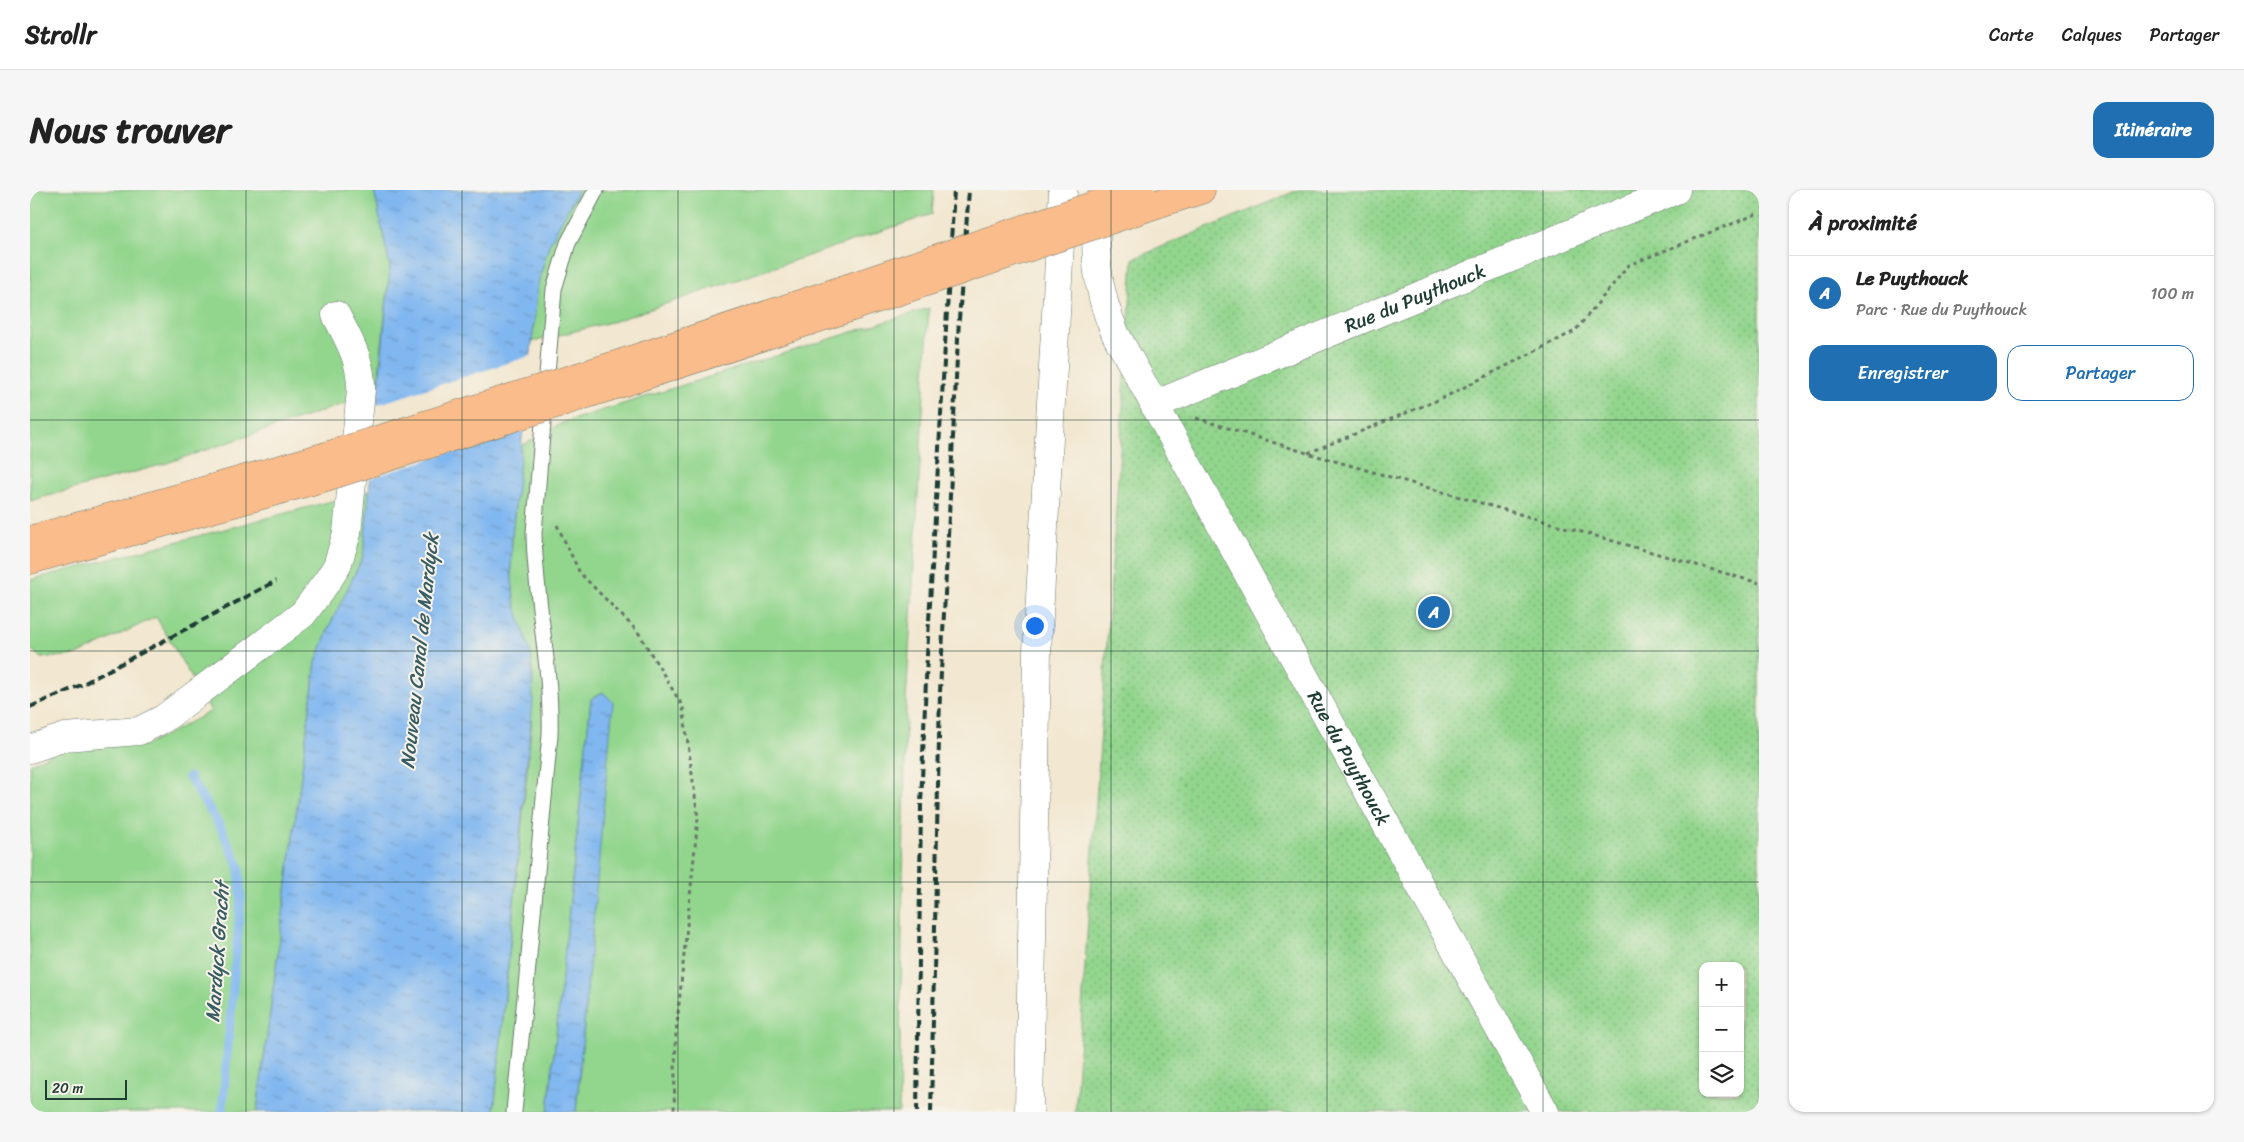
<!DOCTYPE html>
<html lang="fr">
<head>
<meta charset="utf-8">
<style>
  :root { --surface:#fff; --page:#f6f6f6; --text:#222; --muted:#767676; --line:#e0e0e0; --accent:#1f6fb2 }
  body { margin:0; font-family:Sriracha,sans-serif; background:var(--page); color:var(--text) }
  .controls { position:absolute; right:15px; bottom:15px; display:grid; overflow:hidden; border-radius:10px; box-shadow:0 1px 4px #0004 }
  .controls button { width:45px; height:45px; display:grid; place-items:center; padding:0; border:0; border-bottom:1px solid var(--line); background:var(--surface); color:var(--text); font:25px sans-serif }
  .scale { position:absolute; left:15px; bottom:12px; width:82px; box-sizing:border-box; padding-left:5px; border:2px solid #1f3d34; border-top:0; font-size:14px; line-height:18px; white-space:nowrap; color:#1f3d34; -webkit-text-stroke:4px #f7f3e8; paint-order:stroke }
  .you { position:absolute; left:1004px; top:435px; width:18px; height:18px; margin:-12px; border:4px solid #fff; border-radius:50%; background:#1a73e8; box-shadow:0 0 0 8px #1a73e833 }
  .badge { display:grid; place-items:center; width:32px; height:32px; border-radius:50%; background:var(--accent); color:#fff; font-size:16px; font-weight:700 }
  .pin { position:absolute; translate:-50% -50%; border:2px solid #fff; box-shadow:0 1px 5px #0006 }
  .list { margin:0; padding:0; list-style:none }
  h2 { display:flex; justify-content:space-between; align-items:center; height:65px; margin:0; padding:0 20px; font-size:21px }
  h2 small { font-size:16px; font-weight:400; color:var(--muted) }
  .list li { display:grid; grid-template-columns:32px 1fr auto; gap:15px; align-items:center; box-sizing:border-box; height:75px; padding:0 20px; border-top:1px solid var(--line) }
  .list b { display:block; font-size:19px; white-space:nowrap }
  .list p { margin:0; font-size:16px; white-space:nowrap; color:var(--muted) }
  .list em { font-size:16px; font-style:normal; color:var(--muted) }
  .actions { display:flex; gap:10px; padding:15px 20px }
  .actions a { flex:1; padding:11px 0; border:1px solid var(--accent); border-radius:15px; text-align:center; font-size:18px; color:var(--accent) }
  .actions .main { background:var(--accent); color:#fff }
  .icon { flex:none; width:28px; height:28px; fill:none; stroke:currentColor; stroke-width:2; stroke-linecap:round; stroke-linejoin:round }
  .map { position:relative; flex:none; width:1729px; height:922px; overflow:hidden; border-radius:15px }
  header { display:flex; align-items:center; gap:30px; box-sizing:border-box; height:70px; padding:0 25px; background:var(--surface); border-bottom:1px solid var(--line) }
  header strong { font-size:24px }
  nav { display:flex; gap:28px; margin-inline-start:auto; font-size:18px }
  .intro { display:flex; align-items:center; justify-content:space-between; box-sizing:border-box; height:120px; padding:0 30px }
  h1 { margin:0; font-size:35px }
  .button { padding:12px 22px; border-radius:15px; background:var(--accent); color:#fff; font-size:18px; font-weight:700 }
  main { display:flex; gap:30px; padding:0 30px }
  aside { flex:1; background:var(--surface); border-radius:15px; box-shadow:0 1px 4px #0004 }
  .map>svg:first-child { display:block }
  .grass { fill:#92d58d; stroke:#588960 }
  .park { fill:url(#park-dots); stroke:#588960; fill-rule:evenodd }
  .water { fill:url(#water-ripples); stroke:#507a92 }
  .pier { fill:#f2e7d0 }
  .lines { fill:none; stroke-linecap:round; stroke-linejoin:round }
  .stream { stroke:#81b7f0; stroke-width:9 }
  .lane-casing { stroke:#69786b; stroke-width:17 }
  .street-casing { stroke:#69786b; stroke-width:29 }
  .primary-casing { stroke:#69786b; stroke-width:29 }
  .path { stroke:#69786b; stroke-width:3; stroke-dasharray:4 4; stroke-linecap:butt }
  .lane { stroke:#fff; stroke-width:15 }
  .street { stroke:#fff; stroke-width:28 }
  .primary { stroke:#fabc8b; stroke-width:28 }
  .rail { stroke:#1f3d34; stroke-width:4; stroke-dasharray:8 4; stroke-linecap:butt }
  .primary-bridge-casing { stroke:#69786b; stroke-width:29; stroke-linecap:butt }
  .primary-bridge { stroke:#fabc8b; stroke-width:28 }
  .grid { fill:none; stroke:#1f3d34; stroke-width:1; stroke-opacity:0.55 }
  .labels { text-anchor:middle; stroke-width:4; stroke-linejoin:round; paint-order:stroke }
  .street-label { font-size:19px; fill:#1f3d34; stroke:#f7f3e8 }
  .water-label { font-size:20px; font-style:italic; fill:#385c63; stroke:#f7f3e8 }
</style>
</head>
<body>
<header>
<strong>Strollr</strong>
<nav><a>Carte</a><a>Calques</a><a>Partager</a></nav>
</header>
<div class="intro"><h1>Nous trouver</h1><a class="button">Itinéraire</a></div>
<main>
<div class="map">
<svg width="1729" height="922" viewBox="0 0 1729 922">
  <defs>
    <pattern id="park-dots" width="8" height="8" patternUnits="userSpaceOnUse" patternTransform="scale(1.25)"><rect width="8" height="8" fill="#92d58d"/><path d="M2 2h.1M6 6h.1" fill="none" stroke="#77ae74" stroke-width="1.8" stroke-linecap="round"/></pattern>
    <pattern id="water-ripples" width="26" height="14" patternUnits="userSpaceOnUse" patternTransform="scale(1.25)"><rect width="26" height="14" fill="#81b7f0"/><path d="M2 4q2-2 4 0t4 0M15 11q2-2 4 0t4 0" fill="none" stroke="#6996c3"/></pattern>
  </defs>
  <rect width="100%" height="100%" fill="#f7f3e8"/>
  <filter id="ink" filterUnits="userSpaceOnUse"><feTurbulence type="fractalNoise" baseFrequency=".02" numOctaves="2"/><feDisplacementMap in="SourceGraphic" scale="10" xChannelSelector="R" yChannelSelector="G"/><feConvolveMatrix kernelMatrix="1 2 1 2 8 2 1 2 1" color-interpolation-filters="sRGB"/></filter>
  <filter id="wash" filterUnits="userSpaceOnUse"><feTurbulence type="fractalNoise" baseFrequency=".0096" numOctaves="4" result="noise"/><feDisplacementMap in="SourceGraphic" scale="20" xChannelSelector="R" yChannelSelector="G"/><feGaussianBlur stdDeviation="1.12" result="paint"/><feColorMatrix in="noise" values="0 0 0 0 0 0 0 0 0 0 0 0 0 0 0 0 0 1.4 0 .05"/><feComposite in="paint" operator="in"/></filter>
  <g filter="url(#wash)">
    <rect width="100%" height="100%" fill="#f2e7d0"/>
    <path class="grass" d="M0 0H344L360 77 347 203 134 274 0 311Z
      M548 0H904L902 24 585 131 502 152C505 119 506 86 518 55 526 36 540 19 548 0Z
      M899 118 876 513 869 922H546L556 814 573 502 561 509 518 922H464L501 541 503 484 484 410 481 378 482 346 491 256 532 233Z
      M340 301 333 367 299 437 286 472 227 922H0V574L34 558 117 555 181 521 126 427 47 465 11 468 0 458V390Z"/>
    <path class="park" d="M1268 0H1729V922H1045L1103 69ZM1673 776H1710V903H1673Z"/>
    <path class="water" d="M344 0H548L519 55 508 94 482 346 481 378 484 410 501 464 503 509 464 922H227L286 472 299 437 333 367 360 77Z
      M573 502 583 512 546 922H518L561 509Z"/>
    <path class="pier" d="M503 165 495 238 338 289 343 216Z"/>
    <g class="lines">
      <path class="stream" d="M159 587 191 638 209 676 211 708 192 922"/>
    </g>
  </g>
  <g filter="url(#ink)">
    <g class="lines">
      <defs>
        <path id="lane" d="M484 922 520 545C522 477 505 411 504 343L524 99 538 53 566 0"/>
        <g id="street">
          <path id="s1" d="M1068 11C1064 62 1065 98 1086 145L1515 922"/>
          <path id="s2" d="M1124 215 1646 0"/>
          <path d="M0 559 35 547 109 541 133 529 273 424 298 390 307 376 317 343 331 200C332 172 319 150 306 125"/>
          <path d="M999 922 1007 461 1033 0"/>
        </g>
        <path id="primary" d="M1127 14 1171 0
          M595 172 818 98
          M592 193 816 119
          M0 350 293 267
          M0 370 296 287"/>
      </defs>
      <use href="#lane" class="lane-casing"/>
      <use href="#street" class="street-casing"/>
      <use href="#primary" class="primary-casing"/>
      <path class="path" d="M1166 228 1277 263 1729 393
        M1278 263 1415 207 1545 141 1599 75 1729 23
        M527 335 550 383 608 442 653 517 668 628 646 843 644 922"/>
      <use href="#lane" class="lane"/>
      <use href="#street" class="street"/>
      <use href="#primary" class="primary"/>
      <path class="rail" d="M0 517 51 495 246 391
        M887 922 891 615 897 465 924 0
        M901 922 910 502 929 129 939 0"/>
      <defs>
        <path id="primary-bridge" d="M818 98 1110 0
          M816 119 1127 14
          M293 267 595 172
          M296 287 592 193"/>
      </defs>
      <use href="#primary-bridge" class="primary-bridge-casing"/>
      <use href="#primary-bridge" class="primary-bridge"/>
    </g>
  </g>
  <path class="grid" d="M216 0V922M432 0V922M648 0V922M864 0V922M1081 0V922M1297 0V922M1513 0V922M0 230H1729M0 461H1729M0 692H1729"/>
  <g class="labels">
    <g class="street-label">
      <text dy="7" stroke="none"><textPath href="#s2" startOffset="282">Rue du Puythouck</textPath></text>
      <text dy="7" stroke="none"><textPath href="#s1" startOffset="620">Rue du Puythouck</textPath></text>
    </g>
    <g class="water-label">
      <text transform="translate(389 461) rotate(-84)" y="7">Nouveau Canal de Mardyck</text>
      <text transform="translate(187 762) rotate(-86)" y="7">Mardyck Gracht</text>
    </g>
  </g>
</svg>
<div class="controls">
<button>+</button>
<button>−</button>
<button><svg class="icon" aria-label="layers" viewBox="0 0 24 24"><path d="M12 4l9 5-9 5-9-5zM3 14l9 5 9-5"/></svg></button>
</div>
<div class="scale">20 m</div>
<div class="you"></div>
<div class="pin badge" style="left:1404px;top:422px">A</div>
</div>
<aside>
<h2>À proximité<small></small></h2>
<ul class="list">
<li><span class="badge">A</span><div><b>Le Puythouck</b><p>Parc · Rue du Puythouck</p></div><em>100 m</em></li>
</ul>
<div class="actions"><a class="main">Enregistrer</a><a>Partager</a></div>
</aside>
</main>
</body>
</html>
